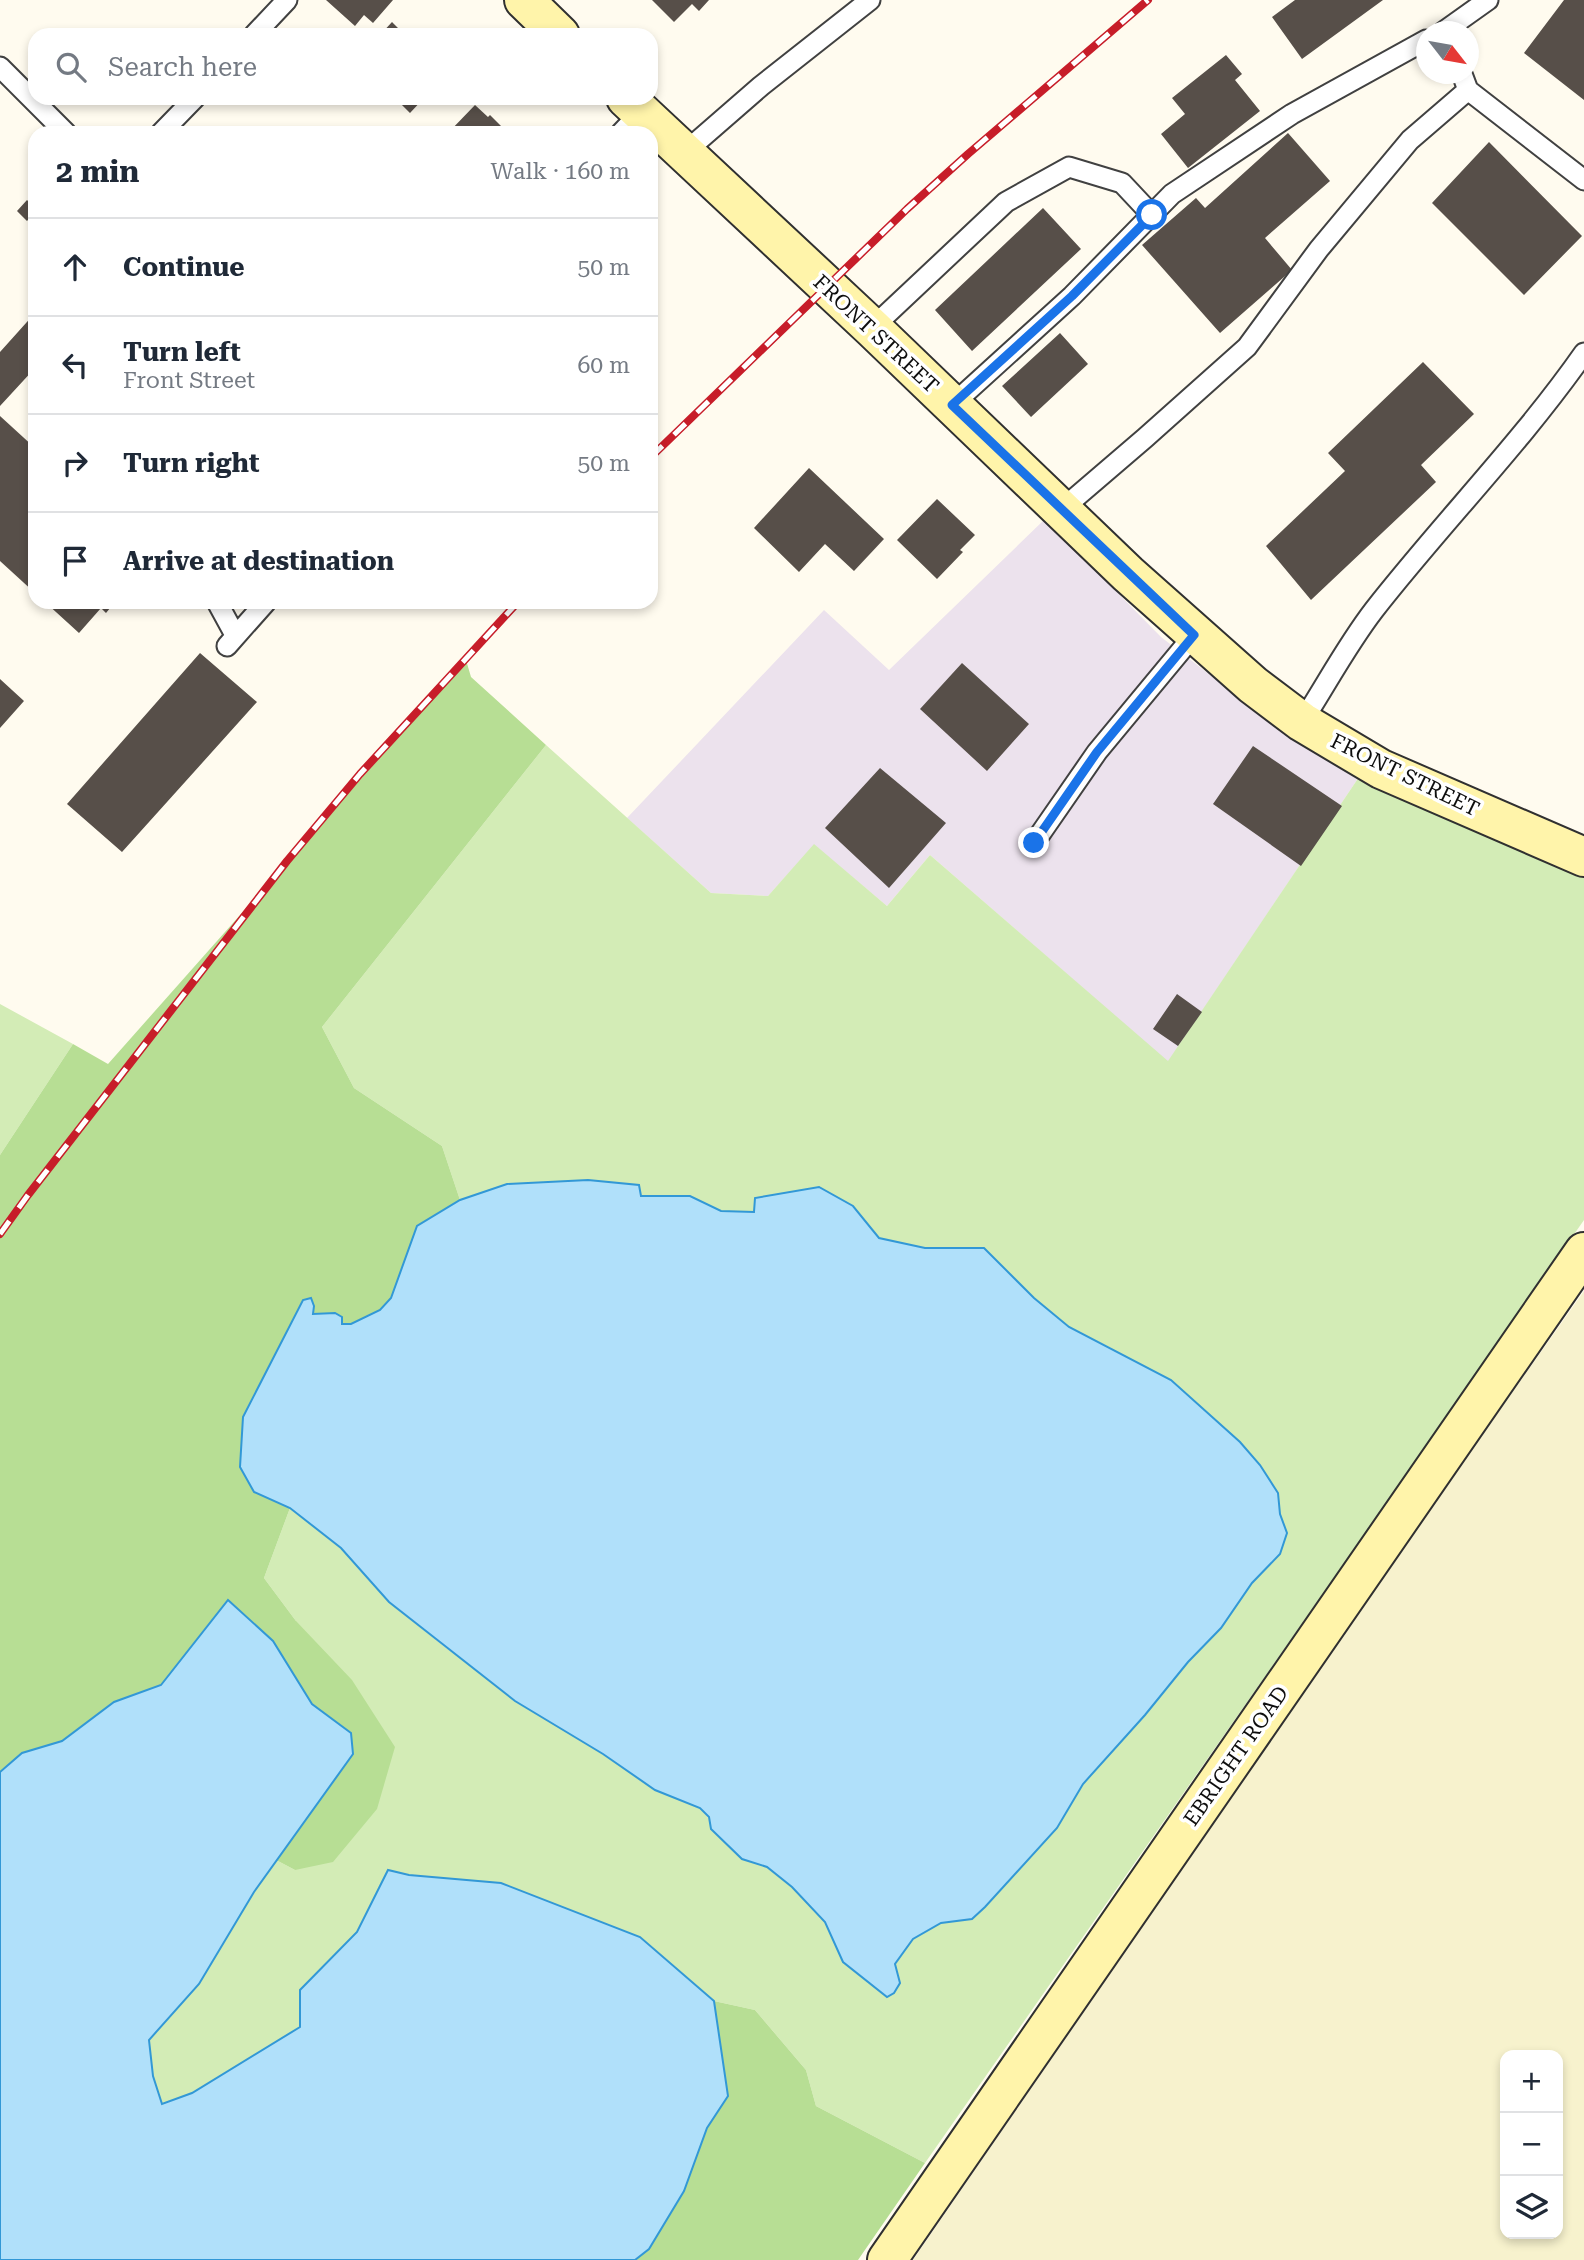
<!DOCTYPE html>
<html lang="en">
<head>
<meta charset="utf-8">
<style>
  :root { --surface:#fff; --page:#f2f2f3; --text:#1f2937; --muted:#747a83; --line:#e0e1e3 }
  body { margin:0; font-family:"Roboto Serif",serif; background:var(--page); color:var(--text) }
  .controls { position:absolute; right:21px; bottom:21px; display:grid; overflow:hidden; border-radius:14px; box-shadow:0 4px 10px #0003 }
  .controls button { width:63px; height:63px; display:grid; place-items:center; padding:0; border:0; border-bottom:2px solid var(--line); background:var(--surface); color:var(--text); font:35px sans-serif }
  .compass { position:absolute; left:1416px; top:21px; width:63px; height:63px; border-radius:50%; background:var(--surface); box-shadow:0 4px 10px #0003; rotate:121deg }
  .stop { position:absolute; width:21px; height:21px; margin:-16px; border:5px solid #1a73e8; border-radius:50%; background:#fff }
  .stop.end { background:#1a73e8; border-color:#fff; box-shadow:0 2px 7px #0008 }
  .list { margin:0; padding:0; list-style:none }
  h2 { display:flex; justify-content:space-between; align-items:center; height:91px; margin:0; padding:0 28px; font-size:30px }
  h2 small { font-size:23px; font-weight:400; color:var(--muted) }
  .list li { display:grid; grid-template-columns:46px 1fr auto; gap:21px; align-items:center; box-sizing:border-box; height:98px; padding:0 28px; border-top:2px solid var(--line) }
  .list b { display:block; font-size:26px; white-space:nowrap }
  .list p { margin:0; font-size:23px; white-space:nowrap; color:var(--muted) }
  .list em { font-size:23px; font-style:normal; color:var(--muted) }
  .icon { flex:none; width:38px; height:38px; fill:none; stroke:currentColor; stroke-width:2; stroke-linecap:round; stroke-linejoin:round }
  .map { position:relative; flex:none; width:1584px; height:2260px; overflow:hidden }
  .search { position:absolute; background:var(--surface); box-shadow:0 4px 10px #0003; left:28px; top:28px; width:630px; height:77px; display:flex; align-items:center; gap:18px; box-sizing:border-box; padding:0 24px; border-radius:21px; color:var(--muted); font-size:26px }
  .panel { position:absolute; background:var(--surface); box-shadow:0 4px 10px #0003; left:28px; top:126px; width:630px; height:483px; border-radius:21px }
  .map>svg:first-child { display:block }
  .industrial { fill:#ece2ed }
  .farmland { fill:#f7f2cd; fill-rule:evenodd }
  .green { fill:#d3ecb6 }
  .forest { fill:#b7de94 }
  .water { fill:#b0e0fa; stroke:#3298d6; stroke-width:2 }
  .building { fill:#574f49 }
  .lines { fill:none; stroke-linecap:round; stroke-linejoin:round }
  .lane-casing { stroke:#414141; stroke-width:23 }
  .secondary-casing { stroke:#303030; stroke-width:42 }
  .lane { stroke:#fff; stroke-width:19 }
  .secondary { stroke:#fff4aa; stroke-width:38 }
  .rail-casing { stroke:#c71d29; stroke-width:8 }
  .rail { stroke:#fff; stroke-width:5; stroke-dasharray:16; stroke-linecap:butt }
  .route { stroke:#1a73e8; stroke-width:9 }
  .labels { text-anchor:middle; stroke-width:7; stroke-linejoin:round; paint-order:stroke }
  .street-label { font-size:21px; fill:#0e0e0e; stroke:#fff }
</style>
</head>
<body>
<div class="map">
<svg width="1584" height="2260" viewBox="0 0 1584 2260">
  <rect width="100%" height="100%" fill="#fffbef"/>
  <path class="industrial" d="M1045 519 1161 637 1236 695 1359 777 1168 1062 930 855 887 906 814 845 768 896 711 893 627 818 824 610 889 670Z"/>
  <path class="farmland" d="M1584 1291V2260H913L1406 1543ZM1505 2055H1558V2234H1505Z"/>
  <path class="green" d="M546 745 711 893 768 896 814 844 887 906 930 855 1168 1061 1359 777 1584 875V1220L925 2163 816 2106 806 2070 755 2010 714 2001 640 1937 388 1870 357 1932 300 1990V2027L192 2093 162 2104 153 2076 149 2041 199 1984 254 1892 276 1860 295 1870 296 1621 264 1578 290 1508 341 1548 389 1602 446 1648 655 1790 700 1808 742 1859 767 1867 792 1887 825 1922 843 1962 887 1997 899 1977 895 1965 913 1939 941 1923 972 1919 985 1907 1057 1828 1083 1784 1145 1715 1188 1662 1221 1628 1252 1583 1279 1554 1287 1533 1280 1514 1278 1493 1111 1348 1069 1327 1034 1298 984 1248H925L878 1238 853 1206 754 1212 721 1211 690 1196H640L507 1184 460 1200 442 1146 354 1088 322 1027Z
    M0 1004 73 1044 0 1155Z"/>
  <path class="forest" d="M466 660 471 677 546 745 322 1027 354 1088 442 1146 460 1200 417 1226 391 1298 380 1310 351 1324H342L322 1314H312L303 1300 274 1358 242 1456 240 1467 254 1492 290 1508 264 1578 296 1621 352 1680 395 1747 377 1809 333 1862 295 1870 276 1860 313 1809 351 1733 312 1704 273 1641 228 1600 161 1685 114 1702 62 1741 22 1753 0 1772V1155L73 1044 108 1064Z
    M714 2001 755 2010 806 2070 816 2106 925 2163 858 2260H635L649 2249 684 2191 707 2128 728 2096Z"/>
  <path class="water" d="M588 1180 639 1185 641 1196H690L721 1211 754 1212 755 1198 819 1187 853 1206 879 1238 925 1248H984L1034 1298 1069 1327 1171 1380 1240 1442 1260 1465 1278 1493 1280 1514 1287 1533 1280 1554 1252 1583 1221 1628 1188 1662 1145 1715 1083 1784 1057 1828 985 1907 972 1919 941 1923 913 1939 895 1964 900 1983 894 1993 887 1997 843 1962 825 1922 792 1887 767 1867 742 1859 711 1829 709 1817 700 1808 655 1790 603 1754 515 1701 389 1602 341 1548 290 1508 254 1492 240 1467 243 1417 303 1300 311 1298 314 1306 313 1314 335 1313 342 1317V1324H351L380 1310 391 1298 417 1226 460 1200 507 1184Z
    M228 1600 273 1641 312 1704 351 1733 353 1754 254 1892 199 1984 149 2040 153 2076 162 2104 192 2093 300 2027V1990L357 1932 388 1870 409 1875 501 1883 640 1937 714 2001 728 2096 707 2128 684 2191 649 2249 635 2260H0V1772L22 1753 62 1741 114 1702 161 1685Z"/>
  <path class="building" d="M326 0H393L373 23 364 15 355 26Z
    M652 0H709L699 11 692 4 674 22Z
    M1295 0H1383L1302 59 1272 17Z
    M1564 0H1584V100L1524 53Z
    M392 22 405 35H380Z
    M1226 55 1242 74 1235 80 1260 111 1188 168 1161 134 1185 114 1172 98Z
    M395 98H424L410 113Z
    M475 105 488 117 490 115 508 133H448Z
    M1288 133 1330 181 1265 238 1292 270 1220 333 1142 245 1196 198 1205 208Z
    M1489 142 1582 236 1524 295 1432 203Z
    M27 200 35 208V212L27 221 17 211Z
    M1043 208 1081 249 972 351 935 310Z
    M35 313V368L0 406V352Z
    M1060 333 1088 364 1031 417 1002 386Z
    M1423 362 1474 414 1421 465 1436 482 1311 600 1266 546 1345 471 1328 453Z
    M0 416 35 448V593L0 561Z
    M809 468 884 539 854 571 825 544 799 572 754 528Z
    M937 499 975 535 960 550 963 552 937 579 897 540Z
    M45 602H115L106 613 101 608 79 633Z
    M200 653 257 702 122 852 67 804Z
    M962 663 1029 724 987 771 920 709Z
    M0 679 24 701 0 728Z
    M1253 746 1342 806 1301 866 1213 804Z
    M880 768 946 823 889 888 825 828Z
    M1177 994 1202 1012 1178 1046 1153 1029Z"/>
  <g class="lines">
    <defs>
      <path id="lane" d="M1443 32 1488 0
        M254 35 287 0
        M0 67 66 133
        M1468 90 1584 180
        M161 133 195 98
        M621 133 641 112
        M684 153 761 86 870 0
        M872 328 1006 202 1069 167 1122 183 1152 215
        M952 405 1072 296 1172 194 1292 114 1426 40
        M1061 510 1145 438 1247 347 1319 249 1410 140 1468 90 1462 74
        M217 602 235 635
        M227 646 266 602
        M1302 722C1326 685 1347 645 1374 610 1442 523 1521 443 1584 353
        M1034 843 1097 752 1194 635"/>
      <path id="secondary" d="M524 0 560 35
        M626 98 872 328 1128 574 1253 685 1302 722 1381 769 1584 857
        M887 2260 1584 1252"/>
    </defs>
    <use href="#lane" class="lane-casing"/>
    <use href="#secondary" class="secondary-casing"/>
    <use href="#lane" class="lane"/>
    <use href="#secondary" class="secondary"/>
    <defs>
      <path id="rail" d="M651 457 907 209 968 154 1148 0
        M0 1234 28 1195 287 861 360 774 518 602"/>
    </defs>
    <use href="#rail" class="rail-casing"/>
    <use href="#rail" class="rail"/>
  </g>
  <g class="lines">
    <path class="route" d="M1034 843 1097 752 1194 635 952 405 1072 296 1152 215"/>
  </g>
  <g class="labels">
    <g class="street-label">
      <text transform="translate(876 334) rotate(43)" y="7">FRONT STREET</text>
      <text transform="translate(1405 775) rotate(26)" y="7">FRONT STREET</text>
      <text transform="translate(1236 1756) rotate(-55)" y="7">EBRIGHT ROAD</text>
    </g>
  </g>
</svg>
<div class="controls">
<button>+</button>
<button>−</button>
<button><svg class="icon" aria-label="layers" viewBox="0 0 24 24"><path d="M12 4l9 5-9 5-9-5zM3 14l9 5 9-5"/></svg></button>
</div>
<svg class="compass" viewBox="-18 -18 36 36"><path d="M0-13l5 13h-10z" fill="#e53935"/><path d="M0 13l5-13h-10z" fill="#747a83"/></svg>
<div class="stop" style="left:1152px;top:215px"></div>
<div class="stop end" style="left:1034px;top:843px"></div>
<div class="search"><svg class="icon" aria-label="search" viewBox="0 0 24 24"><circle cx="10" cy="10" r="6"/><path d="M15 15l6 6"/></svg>Search here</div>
<section class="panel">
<h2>2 min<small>Walk · 160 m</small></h2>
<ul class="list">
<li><svg class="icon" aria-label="ahead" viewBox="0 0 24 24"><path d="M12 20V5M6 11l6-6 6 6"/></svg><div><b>Continue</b></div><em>50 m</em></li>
<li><svg class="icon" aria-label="left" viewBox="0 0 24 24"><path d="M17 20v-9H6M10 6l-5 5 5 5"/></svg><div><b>Turn left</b><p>Front Street</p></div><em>60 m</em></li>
<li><svg class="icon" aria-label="right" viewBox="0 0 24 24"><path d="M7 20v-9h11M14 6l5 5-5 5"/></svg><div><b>Turn right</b></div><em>50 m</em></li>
<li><svg class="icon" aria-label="arrive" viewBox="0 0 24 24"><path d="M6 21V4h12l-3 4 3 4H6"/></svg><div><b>Arrive at destination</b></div></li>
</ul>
</section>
</div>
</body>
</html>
